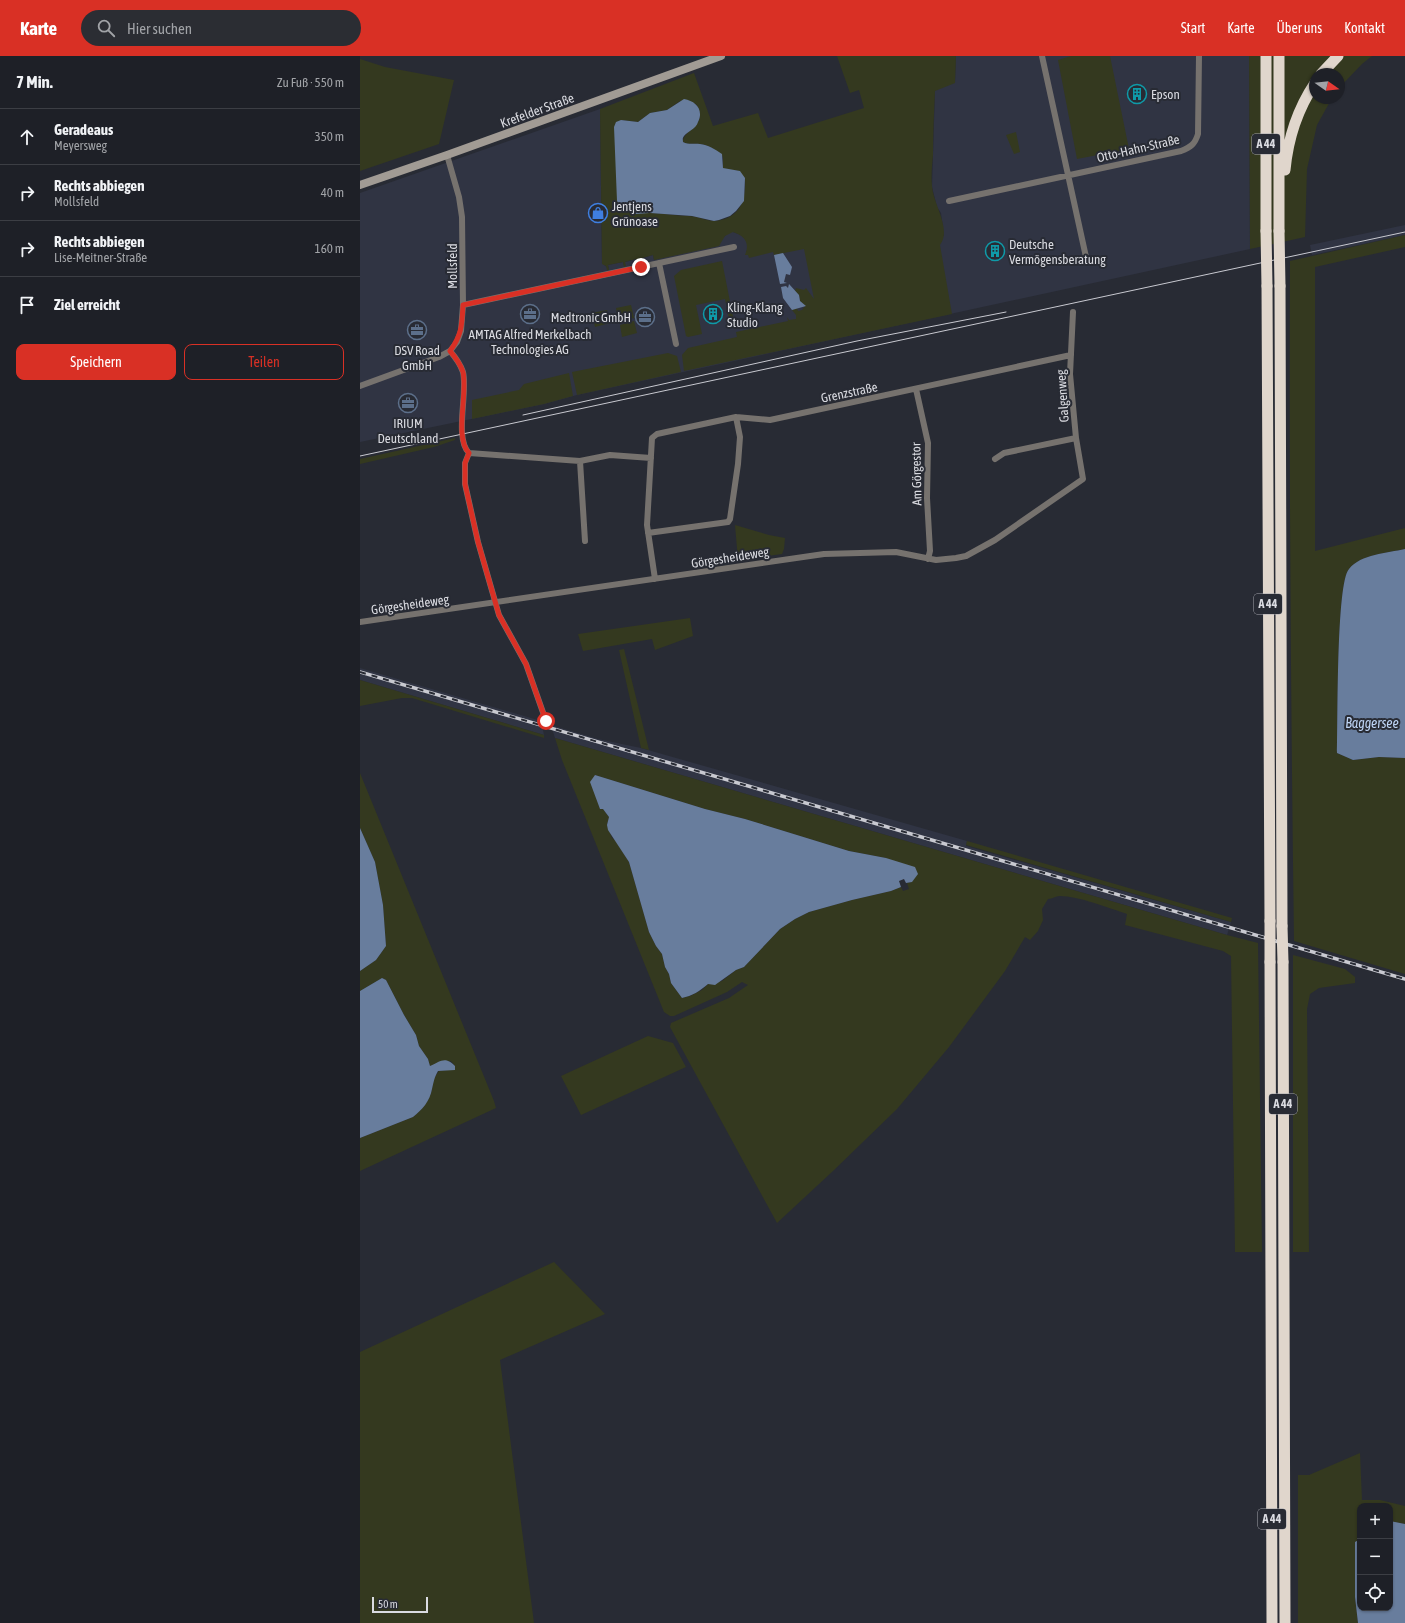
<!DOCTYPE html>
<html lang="de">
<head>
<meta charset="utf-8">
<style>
  :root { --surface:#1e2027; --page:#2b2d33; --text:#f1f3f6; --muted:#a1a3a7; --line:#3c3e44; --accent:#d93025 }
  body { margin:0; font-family:"Asap Condensed",sans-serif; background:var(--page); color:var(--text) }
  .controls { position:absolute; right:12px; bottom:12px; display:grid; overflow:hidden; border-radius:8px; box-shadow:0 1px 3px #0004 }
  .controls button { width:36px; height:36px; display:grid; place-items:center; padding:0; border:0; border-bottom:1px solid var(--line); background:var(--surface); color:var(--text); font:20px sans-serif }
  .compass { position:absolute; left:949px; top:12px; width:36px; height:36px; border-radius:50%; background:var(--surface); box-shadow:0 1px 3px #0004; rotate:104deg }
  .scale { position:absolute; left:12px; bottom:10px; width:56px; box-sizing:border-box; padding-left:4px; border:2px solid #dadbe1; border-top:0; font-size:11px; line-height:14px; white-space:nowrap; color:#dadbe1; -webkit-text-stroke:3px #282b34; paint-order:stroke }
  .stop { position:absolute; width:12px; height:12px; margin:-9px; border:3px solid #d93025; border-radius:50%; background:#fff }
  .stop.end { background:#d93025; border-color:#fff; box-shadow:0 1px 4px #0008 }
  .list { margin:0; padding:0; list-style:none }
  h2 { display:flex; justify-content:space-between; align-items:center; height:52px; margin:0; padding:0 16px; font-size:17px }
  h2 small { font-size:13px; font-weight:400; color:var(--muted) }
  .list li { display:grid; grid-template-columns:26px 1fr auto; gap:12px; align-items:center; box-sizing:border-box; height:56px; padding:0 16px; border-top:1px solid var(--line) }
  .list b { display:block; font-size:15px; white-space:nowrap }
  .list p { margin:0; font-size:13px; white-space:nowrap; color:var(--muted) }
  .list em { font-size:13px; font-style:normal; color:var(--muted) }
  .actions { display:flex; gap:8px; padding:12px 16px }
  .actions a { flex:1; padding:9px 0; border:1px solid var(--accent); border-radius:8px; text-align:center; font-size:14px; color:var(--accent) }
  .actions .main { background:var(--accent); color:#fff }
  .icon { flex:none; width:22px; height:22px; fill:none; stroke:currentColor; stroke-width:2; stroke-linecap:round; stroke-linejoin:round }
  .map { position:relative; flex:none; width:1045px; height:1567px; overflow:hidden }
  header { display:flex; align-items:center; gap:24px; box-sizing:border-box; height:56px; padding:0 20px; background:var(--accent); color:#fff }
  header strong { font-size:19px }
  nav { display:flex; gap:22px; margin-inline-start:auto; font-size:14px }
  .search { width:280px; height:36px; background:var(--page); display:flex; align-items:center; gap:10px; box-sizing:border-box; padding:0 14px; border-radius:22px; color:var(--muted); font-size:15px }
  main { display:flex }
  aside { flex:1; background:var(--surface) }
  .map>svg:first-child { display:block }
  .built { fill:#303443 }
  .green { fill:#34391f; fill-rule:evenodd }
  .water { fill:#687d9d }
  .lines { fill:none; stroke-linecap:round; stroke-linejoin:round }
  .minor { stroke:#76726e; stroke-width:6 }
  .secondary { stroke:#a19b94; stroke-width:8 }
  .motorway { stroke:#e0d6cc; stroke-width:11 }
  .tram { stroke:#c8c9d0; stroke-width:1 }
  .rail-casing { stroke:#c8c9d0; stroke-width:3.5 }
  .rail { stroke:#282b34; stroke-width:2; stroke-dasharray:6; stroke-linecap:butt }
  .motorway-bridge { stroke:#e0d6cc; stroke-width:11 }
  .route { stroke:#d93025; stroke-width:5 }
  .labels { text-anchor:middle; stroke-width:4; stroke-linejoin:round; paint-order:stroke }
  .shield { fill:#282b34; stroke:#a5a6ad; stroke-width:1 }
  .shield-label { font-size:12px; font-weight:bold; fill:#dadbe1 }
  .poi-label { font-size:13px; fill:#dadbe1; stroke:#282b34; text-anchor:start }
  .street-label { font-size:13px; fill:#dadbe1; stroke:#282b34 }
  .water-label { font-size:14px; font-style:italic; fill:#bed4f5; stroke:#282b34 }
</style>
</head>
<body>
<header>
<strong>Karte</strong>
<div class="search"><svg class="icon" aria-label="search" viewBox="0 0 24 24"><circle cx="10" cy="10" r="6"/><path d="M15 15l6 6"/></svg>Hier suchen</div>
<nav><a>Start</a><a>Karte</a><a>Über uns</a><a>Kontakt</a></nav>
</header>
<main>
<aside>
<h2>7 Min.<small>Zu Fuß · 550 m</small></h2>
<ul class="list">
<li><svg class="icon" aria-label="ahead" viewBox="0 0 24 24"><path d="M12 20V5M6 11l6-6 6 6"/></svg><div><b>Geradeaus</b><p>Meyersweg</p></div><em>350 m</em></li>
<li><svg class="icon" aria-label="right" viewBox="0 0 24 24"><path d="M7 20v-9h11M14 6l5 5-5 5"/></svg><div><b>Rechts abbiegen</b><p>Mollsfeld</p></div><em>40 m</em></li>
<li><svg class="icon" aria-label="right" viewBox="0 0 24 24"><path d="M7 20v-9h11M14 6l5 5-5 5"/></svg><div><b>Rechts abbiegen</b><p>Lise-Meitner-Straße</p></div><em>160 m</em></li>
<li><svg class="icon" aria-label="arrive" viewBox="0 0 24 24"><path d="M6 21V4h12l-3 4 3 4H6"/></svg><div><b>Ziel erreicht</b></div></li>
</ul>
<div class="actions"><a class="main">Speichern</a><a>Teilen</a></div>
</aside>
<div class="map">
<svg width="1045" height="1567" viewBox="0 0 1045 1567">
  <rect width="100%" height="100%" fill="#282b34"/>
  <path class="built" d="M596 0H889L890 193 217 339 184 348 0 386V137L240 53 242 207 249 213 248 209 263 206 264 210H265V206L277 203V207L279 203 293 199 294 204 361 184 369 176H373L381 179 386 183 388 189 386 199 442 187 584 180 581 157 577 151 572 131 575 34 595 26Z
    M1045 169V179L952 199 950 189Z
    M0 612 181 665 184 679 0 624Z
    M191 669 238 683 281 692 607 785 606 790 871 866 867 879 195 682Z"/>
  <path class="green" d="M477 0H596L595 27 575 35C574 56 573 78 573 99 572 109 571 120 572 130 573 148 592 173 580 189L592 258 324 315 322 299 328 292 377 281 376 276 428 265 427 261 429 264 436 263V259L432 254 437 252 438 255 442 254 445 250 440 245 439 239 435 235 436 232 444 234 446 232 454 243 444 193 414 199 413 196 389 202 388 199H385C390 187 385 180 373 176L365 180 359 190 294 204 293 199 279 203 280 207 277 208 276 203 265 206 266 210 264 211 263 206 248 209 249 214H247L246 210 242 208 240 53 334 17 353 70 398 57 408 82 504 52 499 34 490 37ZM320 45 336 48C350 69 322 74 323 86 329 89 334 87 340 88 350 89 356 94 363 101V112L367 114H376L385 122C386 144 381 162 355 165 346 165 337 160 328 160 315 160 303 157 290 157 279 157 277 159 266 155L261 64 278 66 290 57 307 54Z
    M711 0H750L769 93 717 103 698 4Z
    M889 0H1012L1002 8 979 32V18H955V42H972L957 69 947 113 945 181 890 193Z
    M0 3 25 11 94 24 79 88 0 115Z
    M656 76 660 96 654 98 646 79Z
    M1045 179V191L955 211V495L1045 472V493C1027 497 1001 498 989 513 976 527 978 669 977 697L993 704 1019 701 1045 702V918L934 885C931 658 929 431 930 205Z
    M362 205 374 266 370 267 365 243 336 249 342 278 328 281 326 280 314 220 321 214Z
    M271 249 274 262 259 266 256 252Z
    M247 254 250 267 235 271 232 257Z
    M274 265 277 277 262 281 260 269Z
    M308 297 317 300 321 316 217 339 212 316Z
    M209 317 213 340 184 348 112 363V344L159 334 164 328Z
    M95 382V384L74 391 0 408V403Z
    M375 469 409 479 425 482 424 493 422 498 378 504Z
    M330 562 333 580 295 594 292 583 223 595 218 578Z
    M264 593 289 694 281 692 259 594Z
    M0 624 184 679V682L52 642H42L0 650Z
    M195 682 867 879 898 887 902 1196H875L871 900 863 895 765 869 767 858C749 852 718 840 700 840 695 840 693 843 688 843L682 853 683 864 678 875 670 884 665 881 645 915 589 991 537 1053 473 1115 417 1167 310 971 311 967 369 942 388 929 382 926 367 936 314 960H310L304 956 202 704ZM235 719 345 753 385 763 489 795 526 802 552 826 547 827 549 833 543 835 541 831 531 835 492 844 449 856 435 863 420 873 384 911 376 914 362 925 348 928 342 934 330 940 322 942 311 927 309 918 305 911 302 898 296 890 289 876 269 806 256 785 252 782 247 769 249 761 243 753H240L231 726Z
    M0 717 134 1045 136 1052 0 1115V1082L53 1061C62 1054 70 1044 72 1033 74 1024 73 1023 79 1015L95 1013V1010L91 1005 70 1010 68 1003 59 990 56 979 44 959 26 924 22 922 19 924 0 935V915L16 904 26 890 23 849 15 806 0 772Z
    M607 785 872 862 871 866 606 789Z
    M933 899 985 913 995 921V927L959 932 950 938 947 953 949 1196H933Z
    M288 980 313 987 326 1011 221 1059 201 1020Z
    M194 1206 245 1258 140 1304 174 1567H0V1296Z
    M1000 1397 1002 1444H1020L1045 1450V1468L1030 1465V1450H1000V1484L995 1487V1541L998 1567H938V1419H949Z"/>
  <path class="water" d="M324 43C336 45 344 54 338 66 336 73 328 75 324 80 322 83 323 83 323 86 329 89 334 87 340 88 348 89 355 93 362 98L363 112 380 115 385 122 384 145 376 155 370 160 359 164 354 165 332 160 290 157 275 158 262 153 257 145 254 71 256 66 261 64 278 66 290 57 307 54Z
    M423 197 432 211 430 219 426 218 424 226 427 227 420 228 414 199Z
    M429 228 439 239 440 245 446 250 432 254 423 242 421 231 426 230 428 232Z
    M1045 493V702L1019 701 993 704 977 697C978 669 976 527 989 513 1001 498 1027 497 1045 493Z
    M235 719 345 753 385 763 489 795 526 802 555 811 558 818 552 826 546 827 544 823 539 825 541 831 531 835 492 844 449 856 435 863 420 873 384 911 376 914 355 929 348 928C340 935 332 940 322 942L311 927 309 918 305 911 302 898 296 890 289 876 269 806 248 774 247 769 249 761 243 753H240L230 726Z
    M0 772 15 806 23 849 26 890 16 904 0 915Z
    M22 922 26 924 44 959 56 979 59 990 68 1003 70 1010C81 1005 85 1000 95 1010V1014L78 1015C74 1022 74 1025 72 1033 70 1045 62 1054 53 1061L0 1082V935Z
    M1030 1465 1045 1468V1567H998L995 1541V1486L1000 1483V1552H1030Z"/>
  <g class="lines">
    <path class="minor" d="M682 0 726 201
      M589 145 821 95C831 91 835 88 838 78L839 0
      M299 207 316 288
      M103 249 374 191
      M90 295C96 302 100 307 103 316 108 337 94 382 109 397L105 407V428L118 486 139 559 166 608 186 665
      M0 330 79 301 90 295 97 286 101 275 103 249 102 161 99 141 87 99
      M556 333 568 387 567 442 570 495 568 503
      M109 397 220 405 250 399 291 402
      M635 403 644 397 716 382
      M220 405 225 485
      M288 477 368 466 370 463 378 408 380 381 376 361
      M295 523 287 469 292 382 297 378 376 361 410 364 711 299
      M0 566 464 498 536 496 576 504 596 502 606 500 635 484 723 423 716 382 710 318 713 256"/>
    <path class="secondary" d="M0 129 87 99 361 0"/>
    <path class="motorway" d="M906 0V175
      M919 0V175
      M961 18 978 0
      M925 114C928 82 937 54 955 27
      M907 230 910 865
      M920 230 922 870
      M910 906 912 1567
      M923 906 925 1567"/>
    <path class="tram" d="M163 359 497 285 646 256
      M0 400 1045 176"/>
    <defs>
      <path id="rail" d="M0 616 1045 923"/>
    </defs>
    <use href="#rail" class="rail-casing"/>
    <use href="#rail" class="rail"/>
    <path class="motorway-bridge" d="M906 175 907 230
      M919 175 920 230
      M910 865V906
      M922 870 923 906"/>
  </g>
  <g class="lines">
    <path class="route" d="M186 665 166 608 139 559 118 486 105 428V407L109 397C94 382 108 337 103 316 100 307 96 302 90 295 102 279 102 268 103 249L281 211"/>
  </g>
  <defs>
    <symbol id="building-ring" viewBox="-11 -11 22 22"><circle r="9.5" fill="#282b34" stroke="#0f9aa8" stroke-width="1.5"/><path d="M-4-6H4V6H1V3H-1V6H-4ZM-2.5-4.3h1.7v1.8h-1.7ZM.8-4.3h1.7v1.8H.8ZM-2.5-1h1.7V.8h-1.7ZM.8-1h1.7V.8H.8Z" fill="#0f9aa8"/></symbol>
    <symbol id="shop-ring" viewBox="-11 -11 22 22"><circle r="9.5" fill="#282b34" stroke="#3f7fe0" stroke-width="1.5"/><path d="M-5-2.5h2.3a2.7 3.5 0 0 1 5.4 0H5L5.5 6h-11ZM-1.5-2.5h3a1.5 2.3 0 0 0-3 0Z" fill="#3f7fe0"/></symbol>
    <symbol id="office-ring" viewBox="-11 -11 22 22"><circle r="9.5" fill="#282b34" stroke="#5c6f8a" stroke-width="1.5"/><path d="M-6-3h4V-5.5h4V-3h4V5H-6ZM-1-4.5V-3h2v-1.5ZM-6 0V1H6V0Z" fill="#5c6f8a"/></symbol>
  </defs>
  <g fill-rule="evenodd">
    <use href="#building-ring" x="766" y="27" width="22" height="22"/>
    <use href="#shop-ring" x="227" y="146" width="22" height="22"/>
    <use href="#building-ring" x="624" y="184" width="22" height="22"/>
    <use href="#office-ring" x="159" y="247" width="22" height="22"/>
    <use href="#building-ring" x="342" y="247" width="22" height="22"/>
    <use href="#office-ring" x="274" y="250" width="22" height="22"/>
    <use href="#office-ring" x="46" y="263" width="22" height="22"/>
    <use href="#office-ring" x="37" y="336" width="22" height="22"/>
  </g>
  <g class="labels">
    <g class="shield">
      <rect x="892" y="78" width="28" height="20" rx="3"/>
      <rect x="894" y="538" width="28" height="20" rx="3"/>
      <rect x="909" y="1038" width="28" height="20" rx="3"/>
      <rect x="898" y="1453" width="28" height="20" rx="3"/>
    </g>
    <g class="shield-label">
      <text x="906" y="92">A 44</text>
      <text x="908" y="552">A 44</text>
      <text x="923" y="1052">A 44</text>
      <text x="912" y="1467">A 44</text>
    </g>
    <g class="poi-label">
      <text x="791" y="43">Epson</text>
      <text x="252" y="155">Jentjens<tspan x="252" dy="15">Grünoase</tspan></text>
      <text x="649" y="193">Deutsche<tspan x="649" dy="15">Vermögensberatung</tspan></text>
      <text x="367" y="256">Kling-Klang<tspan x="367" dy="15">Studio</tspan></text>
      <text x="271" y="266" text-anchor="end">Medtronic GmbH</text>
      <text x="170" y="283" text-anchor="middle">AMTAG Alfred Merkelbach<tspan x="170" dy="15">Technologies AG</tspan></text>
      <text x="57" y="299" text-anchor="middle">DSV Road<tspan x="57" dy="15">GmbH</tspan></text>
      <text x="48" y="372" text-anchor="middle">IRIUM<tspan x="48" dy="15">Deutschland</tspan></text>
    </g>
    <g class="street-label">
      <text transform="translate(177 54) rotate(-20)" y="5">Krefelder Straße</text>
      <text transform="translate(778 92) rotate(-13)" y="5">Otto-Hahn-Straße</text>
      <text transform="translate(92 210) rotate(-90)" y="5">Mollsfeld</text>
      <text transform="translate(489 336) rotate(-12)" y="5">Grenzstraße</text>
      <text transform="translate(702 340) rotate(-94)" y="5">Galgenweg</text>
      <text transform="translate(556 418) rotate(-91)" y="5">Am Görgestor</text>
      <text transform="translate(370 501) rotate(-9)" y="5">Görgesheideweg</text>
      <text transform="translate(50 548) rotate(-8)" y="5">Görgesheideweg</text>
    </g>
    <g class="water-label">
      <text x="1012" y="672">Baggersee</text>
    </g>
  </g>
</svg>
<div class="controls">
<button>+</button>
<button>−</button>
<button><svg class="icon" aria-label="locate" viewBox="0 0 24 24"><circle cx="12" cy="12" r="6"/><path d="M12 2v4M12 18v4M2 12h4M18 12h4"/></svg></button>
</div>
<svg class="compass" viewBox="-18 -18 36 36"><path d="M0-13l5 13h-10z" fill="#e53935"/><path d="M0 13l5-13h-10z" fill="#a1a3a7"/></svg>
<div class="scale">50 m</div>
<div class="stop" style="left:186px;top:665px"></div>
<div class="stop end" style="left:281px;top:211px"></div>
</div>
</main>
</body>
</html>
